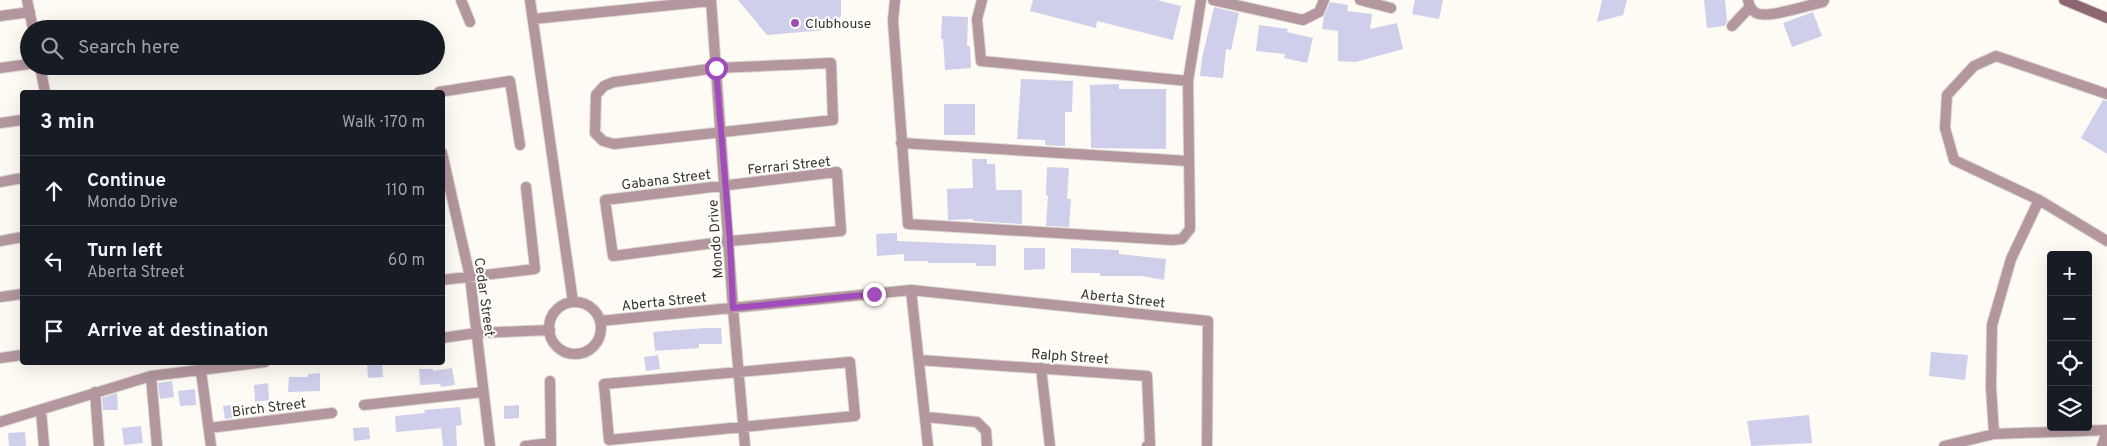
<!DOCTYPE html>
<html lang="en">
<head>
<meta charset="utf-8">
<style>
  :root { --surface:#171b24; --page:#20242c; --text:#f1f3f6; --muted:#9ea1a6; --line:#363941 }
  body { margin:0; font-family:Overpass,sans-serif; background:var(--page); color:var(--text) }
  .controls { position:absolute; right:15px; bottom:15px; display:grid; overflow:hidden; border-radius:5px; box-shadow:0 5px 20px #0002 }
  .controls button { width:45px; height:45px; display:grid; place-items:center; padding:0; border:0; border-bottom:1px solid var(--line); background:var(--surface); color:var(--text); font:25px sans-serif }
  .stop { position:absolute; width:15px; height:15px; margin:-11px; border:4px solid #a04cba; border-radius:50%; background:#fff }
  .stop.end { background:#a04cba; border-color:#fff; box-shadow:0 1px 5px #0008 }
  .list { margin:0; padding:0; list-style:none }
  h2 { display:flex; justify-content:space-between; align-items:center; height:65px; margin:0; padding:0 20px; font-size:21px }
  h2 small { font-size:16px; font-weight:400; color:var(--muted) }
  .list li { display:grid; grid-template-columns:32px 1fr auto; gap:15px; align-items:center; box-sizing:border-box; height:70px; padding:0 20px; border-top:1px solid var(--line) }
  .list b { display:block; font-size:19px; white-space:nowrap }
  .list p { margin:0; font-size:16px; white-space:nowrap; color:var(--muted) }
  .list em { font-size:16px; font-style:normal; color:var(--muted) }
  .icon { flex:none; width:28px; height:28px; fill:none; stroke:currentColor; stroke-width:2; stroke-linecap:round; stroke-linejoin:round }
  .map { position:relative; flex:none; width:2107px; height:446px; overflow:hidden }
  .search { position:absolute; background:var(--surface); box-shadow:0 5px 20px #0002; left:20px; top:20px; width:425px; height:55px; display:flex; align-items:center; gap:12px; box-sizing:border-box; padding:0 18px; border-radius:28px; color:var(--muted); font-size:19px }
  .panel { position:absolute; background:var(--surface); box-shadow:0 5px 20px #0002; left:20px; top:90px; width:425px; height:275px; border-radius:5px }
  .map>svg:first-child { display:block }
  .building { fill:#cfcfec }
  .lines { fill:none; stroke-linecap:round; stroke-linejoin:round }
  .minor-casing { stroke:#dbd7d0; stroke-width:12 }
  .secondary-casing { stroke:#dbd7d0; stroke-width:12 }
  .minor { stroke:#b3969e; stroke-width:10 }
  .secondary { stroke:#8e6672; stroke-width:10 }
  .route { stroke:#a04cba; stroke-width:6 }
  .poi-dot { fill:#a04cba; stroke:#fff; stroke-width:2 }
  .labels { text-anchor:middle; stroke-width:4; stroke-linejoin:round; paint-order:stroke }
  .poi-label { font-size:14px; fill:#3a352a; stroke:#fff; text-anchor:start }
  .street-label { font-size:14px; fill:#3a352a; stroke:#fff }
</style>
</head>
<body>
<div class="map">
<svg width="2107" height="446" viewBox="0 0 2107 446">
  <rect width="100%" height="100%" fill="#fefbf5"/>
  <path class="building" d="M738 0H841V16L826 30 767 35Z
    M1033 0H1157L1181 6 1173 40 1097 21 1096 28 1030 11Z
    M1415 0H1443L1439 19 1412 14Z
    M1602 0H1627L1623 15 1597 22Z
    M1704 0H1725L1727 21 1725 26 1707 28Z
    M1330 2 1348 5 1347 11 1372 14 1370 29 1397 23 1403 49 1356 62 1338 61V31L1322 29 1324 16Z
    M1214 7 1239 13 1231 50 1226 49 1223 78 1200 76 1202 58Z
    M1813 12 1822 36 1792 47 1783 23Z
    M942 16 968 17 967 46H970L971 68 945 70 943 39H941Z
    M1259 25 1288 29 1287 32 1313 38 1307 63 1284 58 1285 54 1256 51Z
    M1021 79 1073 81 1072 112H1065V146L1045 145V140L1017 139Z
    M1119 84V89H1166V149L1091 148 1090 85Z
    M2103 100 2107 101V154L2081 138Z
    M944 104H975V135H944Z
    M972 159H987V164H995L996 190H1022V224L973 221V219L948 220 947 189 973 188Z
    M1047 167 1069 168 1067 199H1071L1069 227 1046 226 1048 196 1046 195Z
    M897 233V241L996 245V266H976V263H928V261H904V254L877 256 876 234Z
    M1024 248H1045V269L1024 270Z
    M1071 248 1119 250V254L1166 259 1164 280 1142 276H1100V273H1071Z
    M704 328H721L722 344H699V348L655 351 653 332Z
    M1931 352 1968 355 1965 380 1929 376Z
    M658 355 660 369 646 371 644 357Z
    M367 362H382L383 377 368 378Z
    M452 368 455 385 441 387 440 384 420 385 419 369H433V371Z
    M320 373V391L288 392 289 377H308V374Z
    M172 381 174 397 160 399 158 383Z
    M268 383 269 400 255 402 254 385Z
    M195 389 196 405 180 406 178 391Z
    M117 393 118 410H103L102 398Z
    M241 404 242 417 225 419 223 406Z
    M519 405V418L504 419V406Z
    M460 407 462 425 456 426 457 446H443L441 428 396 432 395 416 425 413 424 410Z
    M1809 415 1812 443 1751 446 1747 421Z
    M141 426 143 443 124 445 122 428Z
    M369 427 370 439 354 441 353 428Z
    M25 432 26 446H9L8 433Z"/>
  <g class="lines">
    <defs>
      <path id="minor" d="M27 0 33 29
        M461 0 470 22
        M530 0 573 302
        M711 0 733 308 745 446
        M895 0 893 21 908 224 1172 240 1182 239 1190 229 1188 81 1201 0
        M982 0 977 19 981 61 1188 81
        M1213 0 1303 20 1319 12 1324 0
        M1360 0 1391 8
        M1748 0C1749 6 1751 10 1756 13 1768 19 1808 5 1823 2L1824 0
        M0 16 30 12
        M533 19 711 1
        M1732 26 1750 7
        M831 63 833 120 614 144 603 141 595 133 596 95 604 86 614 82 716 68Z
        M40 66 45 92
        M0 68 29 64
        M439 92 510 81 520 145
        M2107 94 1996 56 1974 66 1947 95 1945 128 1954 160 2039 200 2107 241
        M0 123 22 120
        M901 143 1188 161
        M442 153 470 277 490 446
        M837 172 841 231 730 241 613 256 605 200Z
        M0 182 22 178
        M0 241 22 237
        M442 280 535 269 526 187
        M911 290 928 446
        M0 297 22 294
        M549 328a26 26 0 1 1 52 0a26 26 0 1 1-52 0Z
        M600 321 911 290 1208 321 1207 446
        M442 338 476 333 550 330
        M0 358 22 355
        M919 360 1147 376 1150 444 1147 446
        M850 362 855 416 609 440 604 384Z
        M1041 368 1050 446
        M201 371 211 446
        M151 376 157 446
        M550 381 551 446
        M95 392 99 446
        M364 405 483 392
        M41 410 44 446
        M926 417 977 422 986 431 987 446
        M0 422 151 376 265 362
        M209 428 332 413
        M1994 434 1991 387 1992 325 2011 259 2039 200
        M525 446 551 443
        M1944 446 1994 434 2107 430
        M2102 446 2107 432"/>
      <path id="secondary" d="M2064 0 2107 18"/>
    </defs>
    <use href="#minor" class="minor-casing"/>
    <use href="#secondary" class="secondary-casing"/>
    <use href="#minor" class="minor"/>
    <use href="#secondary" class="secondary"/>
  </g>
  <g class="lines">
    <path class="route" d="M716 68 730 241 733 308 874 294"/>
  </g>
  <circle class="poi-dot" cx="795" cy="23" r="5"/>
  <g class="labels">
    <g class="poi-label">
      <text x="805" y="28">Clubhouse</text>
    </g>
    <g class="street-label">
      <text transform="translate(789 165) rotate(-6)" y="5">Ferrari Street</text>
      <text transform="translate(666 179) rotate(-7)" y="5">Gabana Street</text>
      <text transform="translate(715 239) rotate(-94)" y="5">Mondo Drive</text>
      <text transform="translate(485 297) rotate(82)" y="5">Cedar Street</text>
      <text transform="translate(1123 298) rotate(6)" y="5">Aberta Street</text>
      <text transform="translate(664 301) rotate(-6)" y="5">Aberta Street</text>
      <text transform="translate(1070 356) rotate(4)" y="5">Ralph Street</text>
      <text transform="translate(269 407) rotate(-7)" y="5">Birch Street</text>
    </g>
  </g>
</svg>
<div class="controls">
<button>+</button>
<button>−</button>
<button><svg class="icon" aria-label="locate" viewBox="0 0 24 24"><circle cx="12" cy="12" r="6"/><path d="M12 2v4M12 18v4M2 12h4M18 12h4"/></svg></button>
<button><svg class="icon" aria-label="layers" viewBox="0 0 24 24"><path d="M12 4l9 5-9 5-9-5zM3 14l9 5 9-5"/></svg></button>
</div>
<div class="stop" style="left:716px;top:68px"></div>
<div class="stop end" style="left:874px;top:294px"></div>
<div class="search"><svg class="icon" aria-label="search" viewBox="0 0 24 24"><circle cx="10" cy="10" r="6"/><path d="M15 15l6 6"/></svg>Search here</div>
<section class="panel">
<h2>3 min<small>Walk · 170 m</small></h2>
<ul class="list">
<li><svg class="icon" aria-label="ahead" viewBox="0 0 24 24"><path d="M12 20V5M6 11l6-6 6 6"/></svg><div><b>Continue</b><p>Mondo Drive</p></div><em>110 m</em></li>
<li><svg class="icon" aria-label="left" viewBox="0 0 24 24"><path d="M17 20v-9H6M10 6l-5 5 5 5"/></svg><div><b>Turn left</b><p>Aberta Street</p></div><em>60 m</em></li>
<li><svg class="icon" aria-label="arrive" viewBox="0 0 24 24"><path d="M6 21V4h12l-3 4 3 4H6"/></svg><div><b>Arrive at destination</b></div></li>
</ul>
</section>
</div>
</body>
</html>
